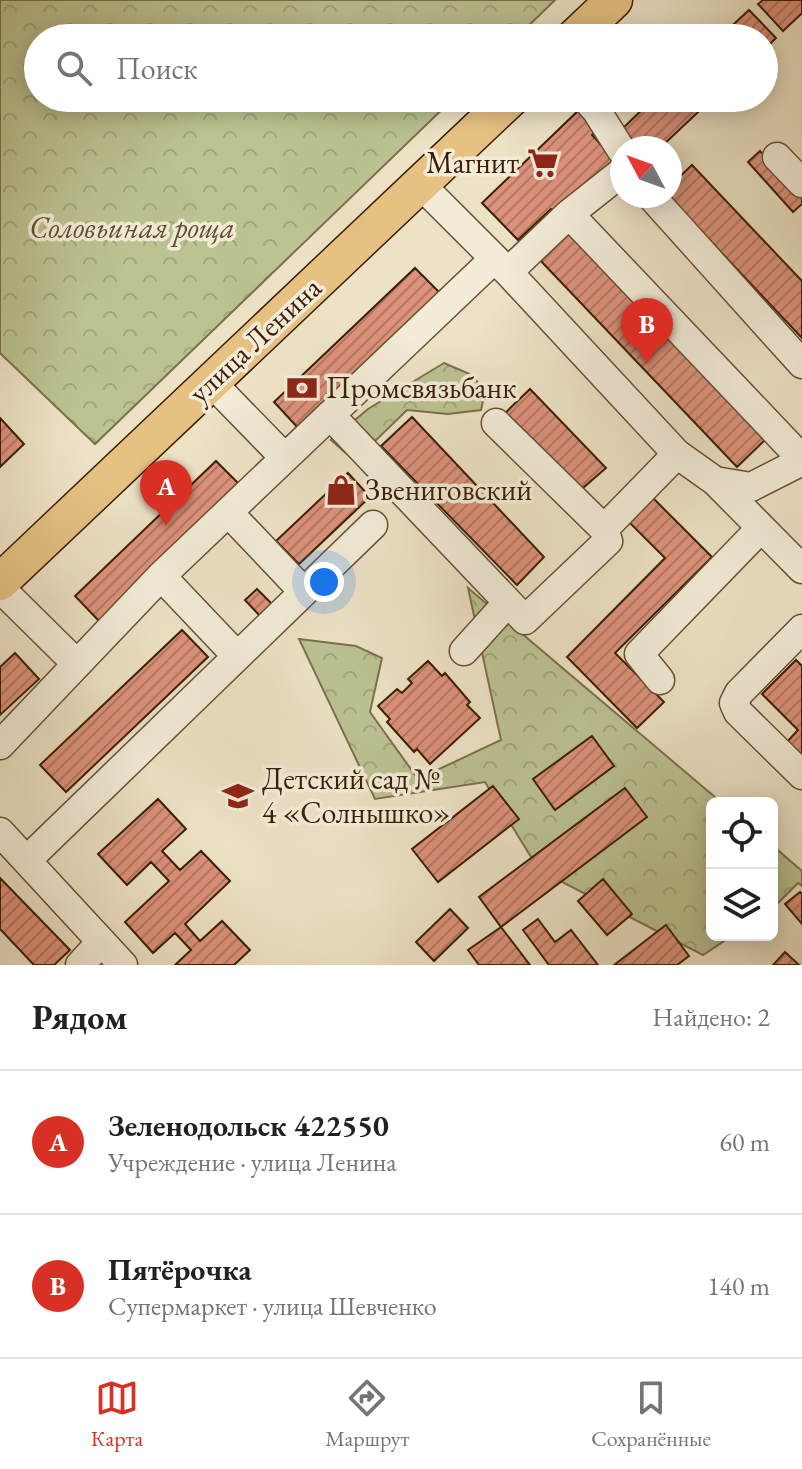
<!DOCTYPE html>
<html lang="ru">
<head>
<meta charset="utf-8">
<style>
  :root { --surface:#fff; --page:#f2f2f2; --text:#202124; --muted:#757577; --line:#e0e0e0; --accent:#d93025 }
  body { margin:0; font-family:"EB Garamond",serif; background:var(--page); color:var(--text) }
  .controls { position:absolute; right:24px; bottom:24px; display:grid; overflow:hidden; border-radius:12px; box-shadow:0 4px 20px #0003 }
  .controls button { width:72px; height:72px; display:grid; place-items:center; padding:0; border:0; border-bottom:2px solid var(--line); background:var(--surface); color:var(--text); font:40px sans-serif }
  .compass { position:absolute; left:610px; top:136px; width:72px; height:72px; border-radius:50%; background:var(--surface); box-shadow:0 4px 20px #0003; rotate:311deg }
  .you { position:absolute; left:324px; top:582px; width:28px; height:28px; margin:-20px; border:6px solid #fff; border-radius:50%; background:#1a73e8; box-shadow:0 0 0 12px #1a73e833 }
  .badge { display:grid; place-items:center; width:52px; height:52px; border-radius:50%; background:var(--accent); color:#fff; font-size:26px; font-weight:700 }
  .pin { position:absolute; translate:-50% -66px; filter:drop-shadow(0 2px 4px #0008) }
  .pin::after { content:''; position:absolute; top:42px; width:28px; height:24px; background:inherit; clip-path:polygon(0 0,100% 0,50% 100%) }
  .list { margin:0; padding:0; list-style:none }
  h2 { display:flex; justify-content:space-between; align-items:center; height:104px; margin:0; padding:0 32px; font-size:34px }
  h2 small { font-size:26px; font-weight:400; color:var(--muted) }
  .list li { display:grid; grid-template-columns:52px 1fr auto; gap:24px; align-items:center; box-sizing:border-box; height:144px; padding:0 32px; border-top:2px solid var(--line) }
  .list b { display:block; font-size:30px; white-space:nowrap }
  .list p { margin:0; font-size:26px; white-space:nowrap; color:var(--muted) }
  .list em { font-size:26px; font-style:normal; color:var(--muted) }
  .icon { flex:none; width:44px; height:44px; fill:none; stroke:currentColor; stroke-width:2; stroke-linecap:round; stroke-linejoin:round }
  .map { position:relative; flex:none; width:802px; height:965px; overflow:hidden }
  .search { position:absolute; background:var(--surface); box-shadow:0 4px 20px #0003; left:24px; right:24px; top:24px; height:88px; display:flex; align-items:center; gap:20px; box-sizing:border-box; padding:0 28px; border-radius:44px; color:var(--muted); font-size:30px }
  .sheet { height:392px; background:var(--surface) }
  nav { display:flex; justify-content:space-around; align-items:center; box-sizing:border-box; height:112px; border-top:2px solid var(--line); background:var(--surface); font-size:22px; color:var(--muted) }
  nav a { display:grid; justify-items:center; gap:4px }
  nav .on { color:var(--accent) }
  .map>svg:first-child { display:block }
  .forest { fill:url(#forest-crowns); stroke:#7c704c; stroke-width:2 }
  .building { fill:url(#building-hatch); stroke:#3b1e06; stroke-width:2 }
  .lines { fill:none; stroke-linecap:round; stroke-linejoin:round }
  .minor-casing { stroke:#684f36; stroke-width:31 }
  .major-casing { stroke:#3b1e06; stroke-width:39 }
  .minor { stroke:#f3ecd9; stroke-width:28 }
  .major { stroke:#e6c182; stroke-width:36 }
  .labels { text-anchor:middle; stroke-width:7; stroke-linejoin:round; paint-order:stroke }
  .poi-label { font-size:30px; fill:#3b1e06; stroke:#f3ecd9; text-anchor:start }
  .park-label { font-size:30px; font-style:italic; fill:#624f30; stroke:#f3ecd9 }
  .street-label { font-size:30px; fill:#3b1e06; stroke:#f3ecd9 }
</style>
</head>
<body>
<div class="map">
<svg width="802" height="965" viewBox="0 0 802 965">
  <defs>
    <pattern id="forest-crowns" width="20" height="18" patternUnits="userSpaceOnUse" patternTransform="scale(2)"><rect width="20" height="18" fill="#bcc292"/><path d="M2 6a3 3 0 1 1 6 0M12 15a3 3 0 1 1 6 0" fill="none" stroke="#a2a67c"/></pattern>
    <pattern id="building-hatch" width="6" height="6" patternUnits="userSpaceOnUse" patternTransform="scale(2)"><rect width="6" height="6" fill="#dd927b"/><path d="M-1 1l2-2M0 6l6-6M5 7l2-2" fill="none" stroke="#b47763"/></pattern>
  </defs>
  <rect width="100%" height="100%" fill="#ede2c5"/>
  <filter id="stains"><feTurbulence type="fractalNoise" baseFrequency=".0025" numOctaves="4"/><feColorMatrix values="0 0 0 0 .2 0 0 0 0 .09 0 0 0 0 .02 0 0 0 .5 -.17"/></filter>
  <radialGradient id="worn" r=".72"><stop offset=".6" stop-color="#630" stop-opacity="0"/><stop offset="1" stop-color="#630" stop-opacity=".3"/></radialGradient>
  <path class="forest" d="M0 0H555L516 38H38V98H454L95 444 0 353Z
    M444 363 472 375 485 392 481 410 448 414 407 410 373 443 382 485 331 440 368 409Z
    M468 588 722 803H712V935H733L703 955 539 870 485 782 375 799 299 639 356 646 382 658 370 712 418 779 501 740Z
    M772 845 802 871V886L798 883 772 909Z"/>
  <path class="building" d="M763 0H802V13L783 31 758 4Z
    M749 10 776 38 764 50V38H719Z
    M644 98H713L660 148H640L622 129 648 104Z
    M581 108 600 126 592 135 616 161 559 215 551 209 518 240 482 203Z
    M760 151 802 197V204L793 212 748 162Z
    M692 165 802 281V338L668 196H670V186Z
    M569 229 767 438 737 467 538 258Z
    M415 268 442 295 300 430 274 402Z
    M530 389 606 468 576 494 502 416Z
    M412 417 544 557 517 585 381 446Z
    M0 418 24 444 0 467Z
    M216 461 241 486 100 622 75 596Z
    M348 473 370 497 299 564 276 541Z
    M651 496 712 557 615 653 664 702 637 728 567 657 665 558 627 520Z
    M257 589 272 604 260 616 245 600Z
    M182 630 208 657 66 792 40 765Z
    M15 653 39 679 0 715V667Z
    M796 660 802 666V759L786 743 798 730 762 694Z
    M428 661 442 676 445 673 470 702 467 705 480 718 430 764 417 749 414 752 387 722 390 719 378 706 397 689 402 693 412 683 408 679Z
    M592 736 614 766 555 810 533 779Z
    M493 786 519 819 438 882 412 849Z
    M625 788 647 817 501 927 479 897Z
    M158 799 186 829 162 851 180 870 201 851 230 881 185 924 200 941 222 921 250 950 234 965H175L191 950 175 933 153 953 125 922 169 881 151 862 127 885 98 854Z
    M0 878 70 950 54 965H34L0 929Z
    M603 879 632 914 607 935 578 901Z
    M800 892 802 894V924L785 904Z
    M450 909 468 928 434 961 416 942Z
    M538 919 555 942 571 930 598 965H549L523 930Z
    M666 925 689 956 677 965H614Z
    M501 927 530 965H479L468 950Z
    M785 952 799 965H773Z"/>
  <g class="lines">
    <defs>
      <path id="minor" d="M585 98 596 110 622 151
        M777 157 802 183
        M420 184 508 272 677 454 715 481 802 569
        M651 196 802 364
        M569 214 622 172
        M508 272 569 214 802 459
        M211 382 285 458
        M330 415 525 620 608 541 604 529 496 423
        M715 481 751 487 802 461
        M228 512 303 591
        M604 529 677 454
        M161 576 236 655
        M0 588 77 664
        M802 629 739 693 734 703 738 712 802 775
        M464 651 508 602
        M660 680 639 654 761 528
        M0 745 161 576 494 259
        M0 832 123 965
        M27 860 373 525
        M80 965 101 942"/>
      <path id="major" d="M574 38 614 0
        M0 582 511 98"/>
    </defs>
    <use href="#minor" class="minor-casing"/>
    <use href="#major" class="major-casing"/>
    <use href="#minor" class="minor"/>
    <use href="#major" class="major"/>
  </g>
  <defs>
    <symbol id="supermarket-bare" viewBox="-9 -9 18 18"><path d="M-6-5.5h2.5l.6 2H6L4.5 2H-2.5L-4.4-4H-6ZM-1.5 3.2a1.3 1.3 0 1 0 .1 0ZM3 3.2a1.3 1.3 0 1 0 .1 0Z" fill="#8f2418" stroke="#f3ecd9" stroke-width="2.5" paint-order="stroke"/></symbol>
    <symbol id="bank-bare" viewBox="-9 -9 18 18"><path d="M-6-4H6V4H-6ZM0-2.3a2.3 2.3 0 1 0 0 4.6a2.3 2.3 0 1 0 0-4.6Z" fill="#8f2418" stroke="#f3ecd9" stroke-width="2.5" paint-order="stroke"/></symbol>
    <symbol id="shop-bare" viewBox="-9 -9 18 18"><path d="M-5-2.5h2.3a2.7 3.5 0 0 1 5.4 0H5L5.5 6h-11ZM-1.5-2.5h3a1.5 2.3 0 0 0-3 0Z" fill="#8f2418" stroke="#f3ecd9" stroke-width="2.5" paint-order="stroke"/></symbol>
    <symbol id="school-bare" viewBox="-9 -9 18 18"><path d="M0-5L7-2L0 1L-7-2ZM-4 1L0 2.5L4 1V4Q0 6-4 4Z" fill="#8f2418" stroke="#f3ecd9" stroke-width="2.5" paint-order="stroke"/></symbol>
  </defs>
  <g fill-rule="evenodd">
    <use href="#supermarket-bare" x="521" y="141" width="44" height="44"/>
    <use href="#bank-bare" x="280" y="366" width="44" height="44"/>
    <use href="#shop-bare" x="319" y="468" width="44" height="44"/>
    <use href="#school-bare" x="216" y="774" width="44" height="44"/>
  </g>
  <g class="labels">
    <g class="poi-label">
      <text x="519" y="173" text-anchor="end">Магнит</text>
      <text x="326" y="398">Промсвязьбанк</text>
      <text x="365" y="500">Звениговский</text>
      <text x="262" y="789">Детский сад №<tspan x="262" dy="34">4 «Солнышко»</tspan></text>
    </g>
    <g class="park-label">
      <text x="132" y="238">Соловьиная роща</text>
    </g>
    <g class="street-label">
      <text transform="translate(255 340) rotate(-43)" y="10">улица Ленина</text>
    </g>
  </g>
  <rect width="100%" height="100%" filter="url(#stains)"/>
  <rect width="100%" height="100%" fill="url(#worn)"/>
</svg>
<div class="controls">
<button><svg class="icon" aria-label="locate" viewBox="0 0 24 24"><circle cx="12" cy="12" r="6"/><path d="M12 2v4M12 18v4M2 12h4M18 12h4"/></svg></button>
<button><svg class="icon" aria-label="layers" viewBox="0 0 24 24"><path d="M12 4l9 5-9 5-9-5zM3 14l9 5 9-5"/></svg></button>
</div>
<svg class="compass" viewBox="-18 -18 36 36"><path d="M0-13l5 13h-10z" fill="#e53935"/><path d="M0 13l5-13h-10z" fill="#757577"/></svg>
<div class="you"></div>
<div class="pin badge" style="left:166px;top:526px">A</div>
<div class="pin badge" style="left:647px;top:364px">B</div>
<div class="search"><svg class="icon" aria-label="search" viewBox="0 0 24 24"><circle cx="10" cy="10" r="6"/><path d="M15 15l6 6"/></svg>Поиск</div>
</div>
<section class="sheet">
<h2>Рядом<small>Найдено: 2</small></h2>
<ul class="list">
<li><span class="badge">A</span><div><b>Зеленодольск 422550</b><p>Учреждение · улица Ленина</p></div><em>60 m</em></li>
<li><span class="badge">B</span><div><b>Пятёрочка</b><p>Супермаркет · улица Шевченко</p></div><em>140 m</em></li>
</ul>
</section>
<nav>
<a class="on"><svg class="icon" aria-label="map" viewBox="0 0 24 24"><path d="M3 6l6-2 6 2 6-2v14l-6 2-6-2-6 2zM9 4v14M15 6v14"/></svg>Карта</a>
<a><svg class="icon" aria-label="directions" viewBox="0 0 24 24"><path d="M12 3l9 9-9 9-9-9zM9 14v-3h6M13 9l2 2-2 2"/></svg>Маршрут</a>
<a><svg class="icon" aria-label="saved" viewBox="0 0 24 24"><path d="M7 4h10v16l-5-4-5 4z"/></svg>Сохранённые</a>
</nav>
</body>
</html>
